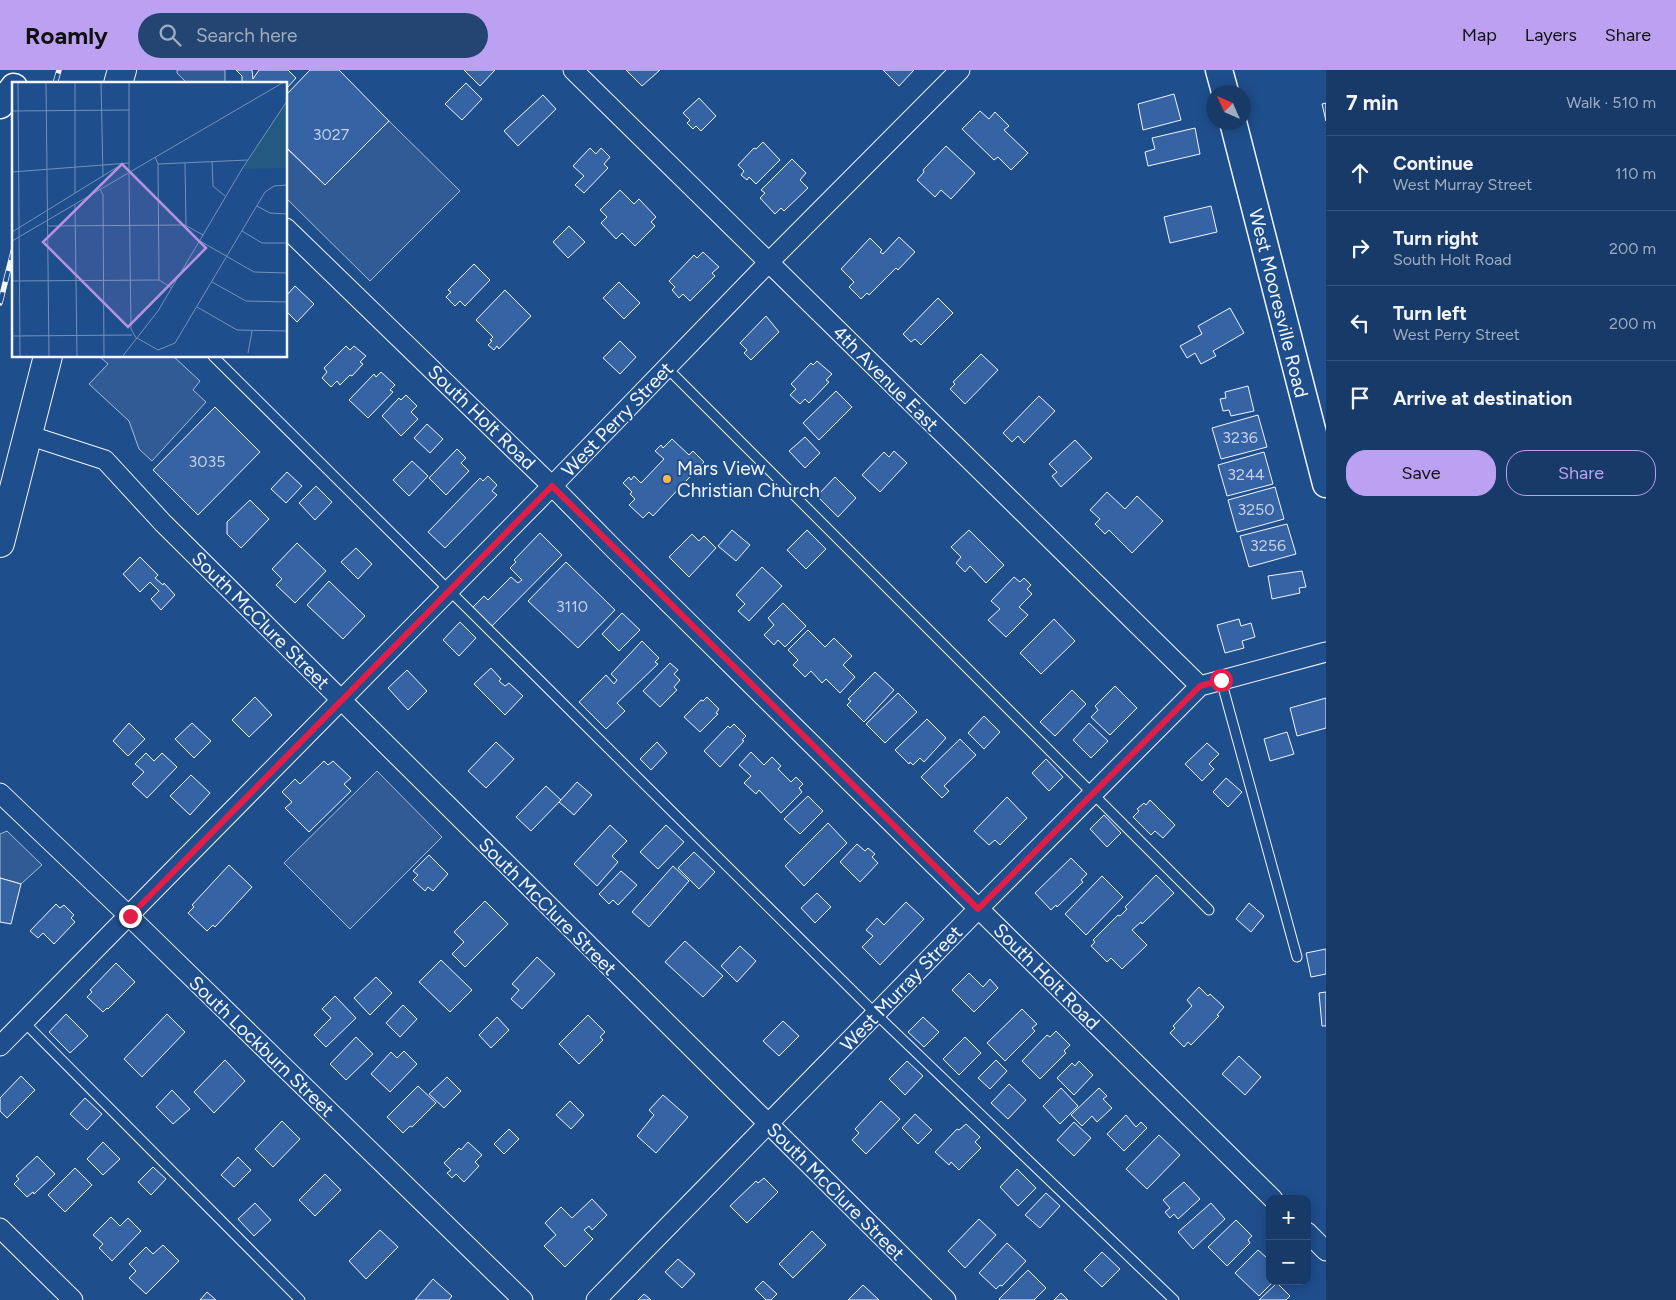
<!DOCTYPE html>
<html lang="en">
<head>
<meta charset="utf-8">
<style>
  :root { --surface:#173a69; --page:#244571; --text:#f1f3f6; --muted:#9eadc0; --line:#36547d; --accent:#bca0f2 }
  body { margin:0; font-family:Figtree,sans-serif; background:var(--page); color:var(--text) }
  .controls { position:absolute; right:15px; bottom:15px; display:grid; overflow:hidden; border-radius:10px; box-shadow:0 2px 12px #0003 }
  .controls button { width:45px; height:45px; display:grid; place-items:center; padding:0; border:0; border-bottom:1px solid var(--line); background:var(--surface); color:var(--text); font:25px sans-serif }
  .compass { position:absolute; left:1206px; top:15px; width:45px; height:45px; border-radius:50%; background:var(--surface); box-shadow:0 2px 12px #0003; rotate:315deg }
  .stop { position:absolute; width:15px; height:15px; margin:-11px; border:4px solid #e11d48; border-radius:50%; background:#fff }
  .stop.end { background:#e11d48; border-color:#fff; box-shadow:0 1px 5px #0008 }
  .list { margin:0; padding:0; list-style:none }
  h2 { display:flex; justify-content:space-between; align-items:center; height:65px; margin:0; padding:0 20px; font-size:21px }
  h2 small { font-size:16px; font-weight:400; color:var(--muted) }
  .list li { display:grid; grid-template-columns:32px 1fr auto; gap:15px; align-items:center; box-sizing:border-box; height:75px; padding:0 20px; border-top:1px solid var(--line) }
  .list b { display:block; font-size:19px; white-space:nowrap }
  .list p { margin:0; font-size:16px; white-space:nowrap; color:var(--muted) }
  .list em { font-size:16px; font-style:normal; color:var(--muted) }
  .actions { display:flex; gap:10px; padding:15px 20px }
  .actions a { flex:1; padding:11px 0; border:1px solid var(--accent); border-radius:20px; text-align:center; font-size:18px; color:var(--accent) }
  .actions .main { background:var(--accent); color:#111 }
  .icon { flex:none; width:28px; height:28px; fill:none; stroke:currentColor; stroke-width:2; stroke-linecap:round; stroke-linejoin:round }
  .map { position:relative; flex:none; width:1326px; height:1230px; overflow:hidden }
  header { display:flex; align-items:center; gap:30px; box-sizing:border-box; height:70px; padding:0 25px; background:var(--accent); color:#111 }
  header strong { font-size:24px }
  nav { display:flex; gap:28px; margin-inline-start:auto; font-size:18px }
  .search { width:350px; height:45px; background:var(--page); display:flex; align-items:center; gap:12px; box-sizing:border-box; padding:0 18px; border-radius:28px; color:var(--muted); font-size:19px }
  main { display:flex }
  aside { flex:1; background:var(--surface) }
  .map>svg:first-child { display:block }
  .parking { fill:#305b95; stroke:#a8bbd7 }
  .building { fill:#3563a3; stroke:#f2f6ff }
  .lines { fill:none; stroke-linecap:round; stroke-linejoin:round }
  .lane-casing { stroke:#f2f6ff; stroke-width:11 }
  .street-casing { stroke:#f2f6ff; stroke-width:21 }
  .secondary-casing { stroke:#f2f6ff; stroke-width:29 }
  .primary-casing { stroke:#f2f6ff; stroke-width:30 }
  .lane { stroke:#1f4e8c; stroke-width:9 }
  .street { stroke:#1f4e8c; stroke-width:19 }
  .secondary { stroke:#1f4e8c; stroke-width:26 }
  .primary { stroke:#1f4e8c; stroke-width:28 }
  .rail-casing { stroke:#f2f6ff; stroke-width:5.5 }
  .rail { stroke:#1f4e8c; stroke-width:4; stroke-dasharray:11; stroke-linecap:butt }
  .route { stroke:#e11d48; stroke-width:6 }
  .poi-dot { fill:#ffb74d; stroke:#1f4e8c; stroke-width:2 }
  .labels { text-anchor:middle; stroke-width:4; stroke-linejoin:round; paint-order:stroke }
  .number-label { font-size:16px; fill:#c3d1e8 }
  .street-label { font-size:19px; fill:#f2f6ff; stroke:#1f4e8c }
  .poi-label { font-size:19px; fill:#f2f6ff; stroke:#1f4e8c; text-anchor:start }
  .inset-road { fill:none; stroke:#7391ba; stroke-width:1 }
  .view { fill:#b691df; fill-opacity:0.15; stroke:#b691df; stroke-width:2.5 }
  .inset-edge { fill:none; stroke:#f2f6ff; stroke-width:2.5 }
</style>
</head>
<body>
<header>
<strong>Roamly</strong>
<div class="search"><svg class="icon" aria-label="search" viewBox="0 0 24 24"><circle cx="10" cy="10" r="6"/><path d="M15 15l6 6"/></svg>Search here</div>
<nav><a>Map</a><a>Layers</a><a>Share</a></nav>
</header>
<main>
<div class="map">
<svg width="1326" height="1230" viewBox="0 0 1326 1230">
  <rect width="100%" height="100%" fill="#1f4e8c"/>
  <path class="parking" d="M177 0H225V14H188L177 3Z
    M389 51 460 121 370 211 286 128V78L325 115Z
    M99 286H173L200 311 193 320 206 332 152 391 139 379 129 351 89 314 108 294Z
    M377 701 442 767 350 859 284 793Z
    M7 761 42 795 21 814 0 808V764Z"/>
  <path class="building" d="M236 0H252L253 9 259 0H288L296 8 286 19V14H242V6Z
    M310 0H339L389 51 325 115 286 77V23L287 24Z
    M464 0H495L480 16Z
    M626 0H660L642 16Z
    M883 0H914L899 16Z
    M466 13 482 29 462 50 445 34Z
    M1174 24 1181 50 1143 60 1138 34Z
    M543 25 556 39 518 76 504 61Z
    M699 28 716 46 701 61 696 56 693 59 687 53 690 50 683 43Z
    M1326 33V51L1322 34Z
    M980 41 989 49 995 42 1009 56 1004 60 1028 83 1011 100 998 87 994 90 962 59Z
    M1195 58 1200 84 1148 96 1145 82 1155 79 1152 68Z
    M763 72 780 90 756 114 749 107 747 110 741 105 744 101 738 95 754 78 756 79Z
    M946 76 975 103 951 129 941 120 935 127 917 110 924 102 923 100Z
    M590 78 596 84 601 78 610 87 604 94 608 98 584 123 575 115 584 106 573 96Z
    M792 89 806 103 800 110 808 118 784 141 781 138 775 144 760 128 765 123 761 120Z
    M620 120 634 134 639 129 656 147 651 152 655 156 635 176 622 163 616 169 601 153 607 147 600 140Z
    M1211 136 1217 162 1170 173 1164 147Z
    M569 156 585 172 568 188 553 172Z
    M899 167 915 182 898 200 896 198 869 225 867 223 861 229 849 217 854 212 841 199 870 168 882 180 880 182 883 184Z
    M703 182 719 197 712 203 715 206 690 231 683 224 679 228 672 220 675 217 669 211 694 185 697 188Z
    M474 194 490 210 465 236 460 231 455 236 446 227 451 222 448 220Z
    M619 212 640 233 624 249 603 228Z
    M295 216 314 234 297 252 286 241V226Z
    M505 220 531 246 499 279 497 276 494 280 488 275 492 271 490 270 493 267 476 250Z
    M938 228 953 243 921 275 915 269 911 272 903 264Z
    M1230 238 1244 263 1213 281 1216 286 1201 294 1195 283 1187 288 1180 276 1202 264 1198 256Z
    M766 246 779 262 751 290 744 283 747 280 740 273Z
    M620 271 636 287 620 304 603 288Z
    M346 276 350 280 354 276 366 286 360 292 363 294 352 306 350 305 340 315 337 311 331 317 322 308 327 302 324 298Z
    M981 284 998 300 965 334 950 319 955 314 953 312Z
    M817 291 832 304 826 310 829 312 809 333 805 329 800 334 790 325 796 319 791 314 811 293 813 295Z
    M381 302 395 315 390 320 393 322 368 348 349 330 374 304 376 307Z
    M1248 316 1254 341 1231 346 1229 340 1223 341 1220 329 1226 328 1225 322Z
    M836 321 852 337 819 370 803 353Z
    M406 325 417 336 411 342 418 349 401 366 382 346 399 328 401 330Z
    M1039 326 1055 341 1024 373 1018 366 1012 372 1003 363Z
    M215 337 260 382 198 445 153 400Z
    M1258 345 1267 377 1221 389 1212 358Z
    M427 354 443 369 430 383 414 368Z
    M805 367 820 383 805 398 789 381Z
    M672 369 689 385 693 381 704 392 653 446 649 442 643 448 629 435 635 429 630 424 632 422 623 413 629 407 631 410 634 406 641 413 664 389 655 381 661 375 663 378Z
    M1075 370 1092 388 1061 417 1052 406 1057 402 1049 394Z
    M457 379 466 388 461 393 469 401 446 425 429 408Z
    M894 381 907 393 880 422 862 405 884 382 889 387Z
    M1264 382 1273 414 1227 426 1218 395Z
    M412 391 428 406 409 426 393 410Z
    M287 402 302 416 286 433 271 419Z
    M488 406 497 415 492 421 497 425 445 478 428 462 480 408 483 411Z
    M835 407 856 428 838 447 817 426Z
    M316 416 332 432 315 450 299 433Z
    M1275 417 1284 449 1237 462 1228 430Z
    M1107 422 1125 439 1137 426 1163 451 1132 483 1109 460 1105 464 1095 454 1100 449 1090 440Z
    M250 430 269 449 241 478 227 464V452Z
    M1287 454 1296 484 1249 497 1240 466Z
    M732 460 750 475 736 491 718 476Z
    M807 460 826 479 806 499 787 480Z
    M969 460 1004 495 986 513 970 496 965 502 956 493 961 487 951 477Z
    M540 463 562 485 489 559 470 540 484 526 488 530 511 507 518 513 522 510 510 498 516 492 514 490Z
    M692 464 699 471 704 466 716 478 689 507 669 487Z
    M297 473 326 501 295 533 276 515 282 509 272 499Z
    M356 478 372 494 358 509 341 492Z
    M140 487 158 505 155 508 163 515 164 513 175 525 161 540 151 529 159 521 150 512 140 522 123 504Z
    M566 492 615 540 578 578 528 531Z
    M762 497 782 516 749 551 738 541 745 534 736 525Z
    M1302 501 1306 517 1299 518 1300 523 1272 529 1268 506Z
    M1014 507 1020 512 1024 508 1031 515 1027 519 1032 524 1019 537 1028 545 1006 567 988 550 1000 539 991 531Z
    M329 511 365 546 343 569 307 535Z
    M783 533 806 556 785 577 778 570 774 575 764 565 774 555 768 548Z
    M622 543 640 560 619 581 602 564Z
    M1054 549 1075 571 1041 604 1020 583Z
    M1239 549 1241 556 1251 553 1255 567 1242 571 1244 578 1225 583 1217 555Z
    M460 552 476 568 459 586 443 570Z
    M808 560 825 577 834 568 852 586 843 595 855 607 840 623 826 609 822 613 811 601 805 607 793 595 798 590 788 580Z
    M642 571 659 588 655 592 658 594 617 633 625 641 606 659 579 632 606 605 614 614 617 610 611 604Z
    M670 593 678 600 674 604 680 610 674 617 677 620 660 637 643 621Z
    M491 598 501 609 499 611 505 616 509 613 523 626 505 645 474 614Z
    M407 600 427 621 408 640 388 618Z
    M875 602 894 620 864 652 847 635 851 631 848 629Z
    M1115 616 1137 638 1110 665 1091 647 1098 640 1095 636Z
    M1072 620 1086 634 1055 666 1040 652Z
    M898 623 917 642 885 673 866 654Z
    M255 627 272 645 249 667 232 650Z
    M707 627 719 639 716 643 718 644 700 662 684 647 701 630 703 631Z
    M1326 628V658L1297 666 1290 638Z
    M984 646 1000 662 984 679 968 663Z
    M927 649 946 668 924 692 920 688 913 695 910 692 909 694 895 680Z
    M129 653 145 669 128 686 113 671Z
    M192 653 211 671 194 688 175 669Z
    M1089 653 1108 671 1091 688 1073 670Z
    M734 654 746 666 742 670 744 671 720 697 704 681 728 656 730 658Z
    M1287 662 1294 684 1270 691 1264 669Z
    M960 669 976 685 944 716 949 721 942 728 921 707Z
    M496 672 514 689 486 718 468 701Z
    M657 672 667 683 651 700 640 689Z
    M1207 673 1219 684 1209 694 1214 699 1202 711 1185 694Z
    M751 682 764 695 772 687 781 696 778 699 791 712 796 707 803 714 799 718 802 722 781 743 759 720 756 724 744 713 751 706 739 695Z
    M146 683 154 691 162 683 177 697 147 728 132 714 144 702 135 694Z
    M1046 689 1063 707 1049 721 1032 703Z
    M324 691 328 695 333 691 351 708 344 714 351 721 309 762 285 738 292 732 282 722 295 709 300 714Z
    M191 705 210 723 190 745 170 726Z
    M1226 708 1242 722 1228 737 1213 722Z
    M577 712 592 725 574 745 559 732Z
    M546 716 561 730 531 761 516 747Z
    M808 726 823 741 800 764 784 749Z
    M1007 727 1027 748 1000 775 995 770 989 775 974 761Z
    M1150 730 1175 755 1163 768 1155 761 1151 765 1133 747 1139 741 1137 739 1144 733 1146 735Z
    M1104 745 1121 763 1107 777 1090 759Z
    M828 753 847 773 804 816 785 796Z
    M610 755 627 771 612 786 618 792 597 816 574 794Z
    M666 755 684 772 658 799 640 782Z
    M857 774 865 781 868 778 875 784 872 787 878 793 860 812 840 792Z
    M694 782 715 802 699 819 678 798Z
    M429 785 448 804 433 821 428 817 425 821 413 810 418 805 413 801Z
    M1071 788 1087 804 1081 810 1083 812 1057 837 1056 835 1051 840 1035 823Z
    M229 795 252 817 215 857 213 855 207 861 188 843 194 837 192 835Z
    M673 796 689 811 649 857 632 842Z
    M621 801 637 815 618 835 613 830 609 834 599 824Z
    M1156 805 1174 823 1142 854 1141 852 1132 860 1147 875 1122 899 1111 888 1107 892 1091 876 1095 872 1093 870 1118 845 1120 846 1127 839 1125 837Z
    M1102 806 1123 827 1086 865 1065 844Z
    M0 808 21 814 11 854 0 852Z
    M817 823 831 837 815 853 801 838Z
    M485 831 508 854 465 897 452 884 464 872 454 862Z
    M906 832 924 849 880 895 862 877 873 866 866 860 877 848 884 855Z
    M1249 833 1264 846 1251 862 1236 849Z
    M56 834 60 838 64 835 74 845 71 848 75 852 54 874 43 863 38 868 30 861Z
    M685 871 723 906 703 927 665 892Z
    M740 876 756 891 737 912 721 896Z
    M1326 879V904L1311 907 1306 883Z
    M537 887 555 904 522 939 511 929 519 920 512 914Z
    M441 890 472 920 450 942 419 912Z
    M116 893 135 912 108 939 107 938 103 942 87 927 92 922 90 920Z
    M969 903 983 917 990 909 998 918 974 942 952 920Z
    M376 907 392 923 370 945 354 928Z
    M1199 917 1208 926 1210 924 1224 937 1217 945 1219 946 1191 975 1188 972 1184 977 1170 963 1175 958 1173 956 1192 936 1187 930Z
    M1326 922V956H1322L1319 923Z
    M335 926 356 948 326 977 314 965 331 948 322 939Z
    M403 935 417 949 400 967 386 953Z
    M1022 939 1037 954 1032 958 1035 961 1005 991 987 973Z
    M66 944 88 966 70 983 49 962Z
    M167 944 185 962 142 1007 124 989Z
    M588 945 605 962 600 967 603 970 579 994 559 974Z
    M497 947 509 960 491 978 479 965Z
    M923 947 939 962 924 977 908 962Z
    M783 951 799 966 779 986 763 971Z
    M1056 961 1070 975 1064 981 1066 983 1040 1009 1022 991 1047 965 1050 967Z
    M356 967 373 984 346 1010 330 994Z
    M965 967 981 983 959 1005 943 989Z
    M404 981 417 994 390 1022 371 1004 391 982 397 988Z
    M1239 986 1261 1007 1245 1025 1222 1004Z
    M225 990 245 1011 214 1043 194 1022Z
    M996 990 1007 1001 990 1019 978 1008Z
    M907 991 923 1006 905 1025 889 1009Z
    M1079 991 1093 1005 1074 1025 1057 1008 1072 993 1075 996Z
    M21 1006 35 1020 7 1048 0 1041V1028Z
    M447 1007 461 1021 444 1038 429 1024Z
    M1009 1014 1026 1030 1008 1049 991 1033Z
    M418 1016 436 1033 412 1057 410 1056 403 1063 387 1047Z
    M1061 1018 1078 1036 1060 1054 1043 1036Z
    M1099 1018 1107 1026 1103 1029 1112 1038 1097 1052 1092 1046 1082 1056 1071 1045Z
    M172 1020 190 1039 173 1054 156 1037Z
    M663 1025 688 1047 656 1083 637 1066 654 1045 649 1040Z
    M85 1028 102 1044 87 1060 70 1044Z
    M570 1031 584 1045 571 1059 556 1045Z
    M881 1031 900 1049 866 1084 852 1070 859 1063 855 1059Z
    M915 1044 932 1060 918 1074 902 1058Z
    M1126 1045 1136 1057 1141 1052 1147 1058 1124 1081 1107 1064Z
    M282 1051 300 1069 273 1097 255 1079Z
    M1074 1052 1091 1068 1074 1086 1057 1070Z
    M966 1054 980 1067 975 1072 981 1078 959 1100 951 1092 949 1095 935 1082 957 1059 959 1060Z
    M509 1059 519 1069 504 1084 494 1074Z
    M1159 1065 1180 1085 1147 1119 1126 1099Z
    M103 1072 120 1089 103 1105 87 1089Z
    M468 1072 482 1085 475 1092 479 1096 464 1112 456 1104 452 1108 447 1103 451 1100 444 1093 459 1078 461 1080Z
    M37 1086 55 1104 34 1124 33 1122 27 1127 14 1114 19 1109 16 1106Z
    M238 1087 251 1100 234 1117 221 1105Z
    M153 1097 166 1109 151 1125 138 1112Z
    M75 1098 92 1115 65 1142 48 1125Z
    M1017 1099 1036 1118 1018 1136 1000 1117Z
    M325 1104 341 1120 315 1146 299 1130Z
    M764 1108 778 1122 747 1153 730 1136 756 1111 758 1113Z
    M1184 1112 1200 1129 1178 1149 1174 1144 1170 1148 1165 1142 1170 1138 1163 1130Z
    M1046 1123 1060 1136 1040 1158 1025 1145Z
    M592 1129 607 1145 592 1160 589 1156 584 1160 593 1169 565 1197 544 1176 556 1165 545 1153 561 1137 572 1148Z
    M255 1133 271 1150 254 1166 238 1149Z
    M1211 1133 1225 1149 1193 1179 1178 1162Z
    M111 1147 120 1156 128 1148 141 1161 112 1191 99 1178 103 1174 93 1165Z
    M979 1149 996 1165 965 1198 948 1181Z
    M1236 1150 1252 1166 1248 1170 1250 1173 1227 1196 1208 1177Z
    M380 1160 398 1177 366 1209 349 1191Z
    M812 1161 826 1175 793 1208 779 1194Z
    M1007 1173 1026 1191 1002 1216 1000 1215 996 1219 979 1203Z
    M163 1175 179 1191 146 1224 129 1208 136 1201 129 1194 146 1177 153 1184Z
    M1258 1180 1267 1188 1270 1185V1211H1274L1259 1226 1235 1203Z
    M1102 1182 1120 1199 1102 1217 1084 1200Z
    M678 1189 695 1204 682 1218 665 1202Z
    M1028 1200 1046 1218 1034 1230H1000L999 1229Z
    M433 1209 452 1226 449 1230H415Z
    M763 1211 777 1224 771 1230H766L755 1219Z
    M1277 1213 1290 1226 1286 1230H1259Z
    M863 1215 879 1230H848Z
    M207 1222 216 1230H200Z
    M1061 1223 1068 1230H1054Z
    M644 1224 651 1230H638Z"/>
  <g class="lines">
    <defs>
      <path id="lane" d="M213 286 876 944 1174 1230
        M667 298 1209 840
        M1221 610 1297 887
        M24 952 300 1230"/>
      <path id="street" d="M573 0 1200 616
        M286 158 552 416 615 480 1273 1129
        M28 365 105 390 163 453 946 1230
        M0 723 129 846 523 1230
        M0 976 552 416 769 192 960 0
        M0 1158 73 1230
        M1307 1162 1326 1181
        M596 1230 978 839 1200 616 1326 582"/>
      <path id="secondary" d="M1219 0 1225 22
        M0 35 14 17
        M1233 52 1326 414"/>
      <path id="primary" d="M118 14 122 0
        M0 473 48 286"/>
    </defs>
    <use href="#lane" class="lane-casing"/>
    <use href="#street" class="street-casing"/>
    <use href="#secondary" class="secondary-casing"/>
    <use href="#primary" class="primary-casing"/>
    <use href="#lane" class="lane"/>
    <use href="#street" class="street"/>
    <use href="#secondary" class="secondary"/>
    <use href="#primary" class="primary"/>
    <defs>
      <path id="rail" d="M55 14 59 0
        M0 233 14 178"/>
    </defs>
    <use href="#rail" class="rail-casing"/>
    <use href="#rail" class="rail"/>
  </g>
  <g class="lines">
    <path class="route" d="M130 846 552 416 978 839 1200 616 1221 610"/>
  </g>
  <circle class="poi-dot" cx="667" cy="409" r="5"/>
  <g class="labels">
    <g class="number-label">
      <text x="331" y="70">3027</text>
      <text x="1240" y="373">3236</text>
      <text x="207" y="397">3035</text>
      <text x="1246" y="410">3244</text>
      <text x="1256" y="445">3250</text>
      <text x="1268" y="481">3256</text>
      <text x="572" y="542">3110</text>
    </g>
    <g class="street-label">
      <text transform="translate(1279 233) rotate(76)" y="7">West Mooresville Road</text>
      <text transform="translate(886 308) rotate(45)" y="7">4th Avenue East</text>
      <text transform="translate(482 347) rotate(44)" y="7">South Holt Road</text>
      <text transform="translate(617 349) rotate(-46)" y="7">West Perry Street</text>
      <text transform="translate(261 550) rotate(45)" y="7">South McClure Street</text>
      <text transform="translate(548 836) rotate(45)" y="7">South McClure Street</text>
      <text transform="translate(1047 906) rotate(45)" y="7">South Holt Road</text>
      <text transform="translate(901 918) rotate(-46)" y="7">West Murray Street</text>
      <text transform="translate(262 976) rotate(44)" y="7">South Lockburn Street</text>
      <text transform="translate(836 1121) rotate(45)" y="7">South McClure Street</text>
    </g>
    <g class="poi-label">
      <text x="677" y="405">Mars View<tspan x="677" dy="22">Christian Church</tspan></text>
    </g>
  </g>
  <g transform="translate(12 12)">
    <rect width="275" height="275" fill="#1f4e8c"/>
    <path d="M275 19V86L231 87Z" fill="#245a82"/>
    <path class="inset-road" d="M6 0 8 275M34 0 37 275M63 0V111M89 0 91 95M117 0V90M0 29 117 28M143 75 146 82 147 198M200 79 201 104 213 114M173 81 174 143M146 82 236 78M0 90 117 81M117 91 119 247 124 256M88 107 91 113 92 275M63 123 65 275M245 124 258 131 275 132M35 144 173 143 191 153M230 149 250 161H275M0 150 107 84M0 159 272 0M188 159 242 190 275 191M0 199 147 198 160 206M200 200 234 219 275 220M185 225 225 248 275 249M0 254 120 253M125 256 146 268 163 261 253 110 262 104 275 103M236 271 240 249M110 275 146 229 230 87 275 19"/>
    <path class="view" d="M110 82 194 166 116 245 31 160Z"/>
    <rect width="275" height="275" class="inset-edge"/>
  </g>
</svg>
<div class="controls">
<button>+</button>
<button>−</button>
</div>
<svg class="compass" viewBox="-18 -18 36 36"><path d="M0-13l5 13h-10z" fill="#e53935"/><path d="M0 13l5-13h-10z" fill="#9eadc0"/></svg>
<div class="stop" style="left:1221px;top:610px"></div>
<div class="stop end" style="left:130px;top:846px"></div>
</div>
<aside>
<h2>7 min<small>Walk · 510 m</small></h2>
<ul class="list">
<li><svg class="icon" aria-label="ahead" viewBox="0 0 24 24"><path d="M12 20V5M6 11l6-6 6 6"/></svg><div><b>Continue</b><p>West Murray Street</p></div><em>110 m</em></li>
<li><svg class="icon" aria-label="right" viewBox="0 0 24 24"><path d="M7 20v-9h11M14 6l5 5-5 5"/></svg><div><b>Turn right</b><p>South Holt Road</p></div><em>200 m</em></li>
<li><svg class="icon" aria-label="left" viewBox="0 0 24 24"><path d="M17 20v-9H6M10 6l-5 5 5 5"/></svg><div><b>Turn left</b><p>West Perry Street</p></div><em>200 m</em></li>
<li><svg class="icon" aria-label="arrive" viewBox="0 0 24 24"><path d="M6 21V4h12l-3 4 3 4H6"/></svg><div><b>Arrive at destination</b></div></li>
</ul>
<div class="actions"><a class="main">Save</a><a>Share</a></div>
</aside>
</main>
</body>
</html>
